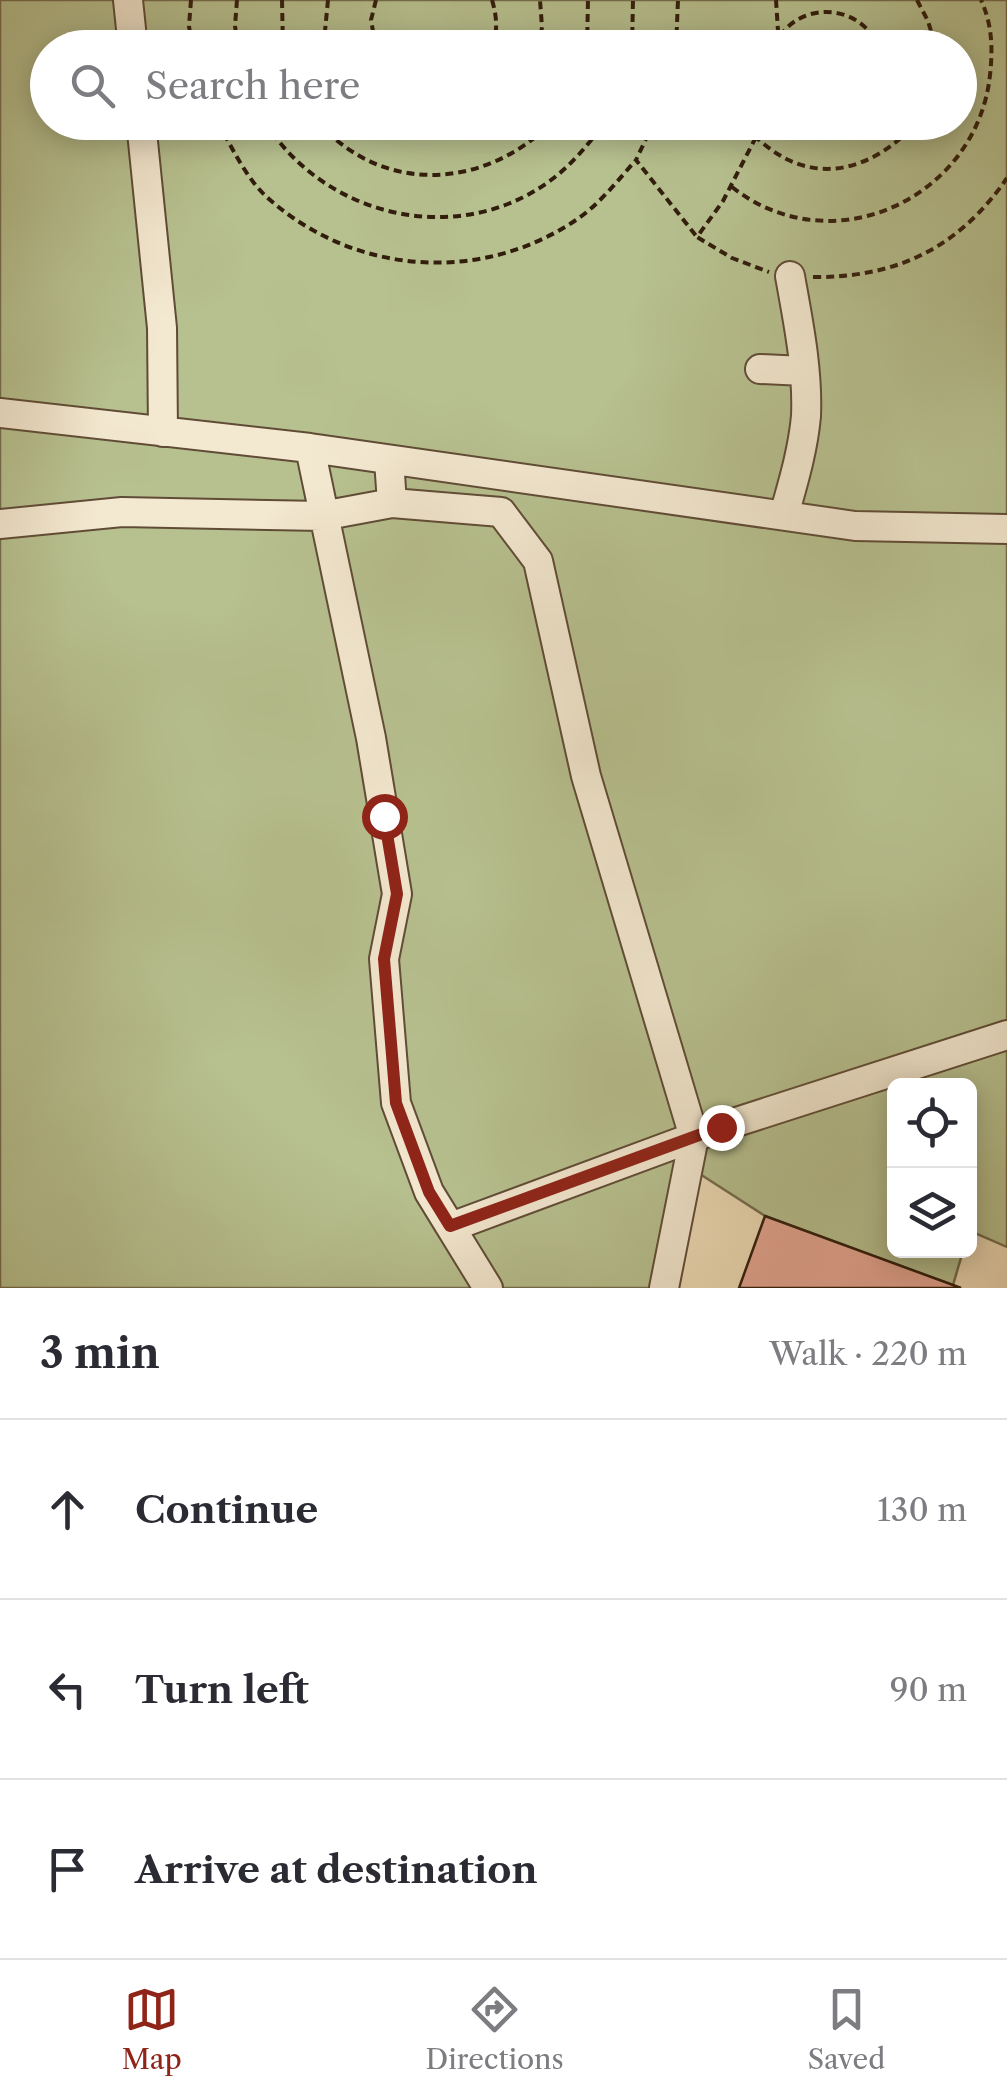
<!DOCTYPE html>
<html lang="en">
<head>
<meta charset="utf-8">
<style>
  :root { --surface:#fff; --page:#f2f2f3; --text:#2b2b33; --muted:#7c7c81; --line:#e1e1e2; --accent:#8f2418 }
  body { margin:0; font-family:"Libre Caslon Text",serif; background:var(--page); color:var(--text) }
  .controls { position:absolute; right:30px; bottom:30px; display:grid; overflow:hidden; border-radius:15px; box-shadow:0 5px 25px #0003 }
  .controls button { width:90px; height:90px; display:grid; place-items:center; padding:0; border:0; border-bottom:2px solid var(--line); background:var(--surface); color:var(--text); font:50px sans-serif }
  .stop { position:absolute; width:30px; height:30px; margin:-22px; border:8px solid #8f2418; border-radius:50%; background:#fff }
  .stop.end { background:#8f2418; border-color:#fff; box-shadow:0 2px 10px #0008 }
  .list { margin:0; padding:0; list-style:none }
  h2 { display:flex; justify-content:space-between; align-items:center; height:130px; margin:0; padding:0 40px; font-size:42px }
  h2 small { font-size:32px; font-weight:400; color:var(--muted) }
  .list li { display:grid; grid-template-columns:65px 1fr auto; gap:30px; align-items:center; box-sizing:border-box; height:180px; padding:0 40px; border-top:2px solid var(--line) }
  .list b { display:block; font-size:38px; white-space:nowrap }
  .list em { font-size:32px; font-style:normal; color:var(--muted) }
  .icon { flex:none; width:55px; height:55px; fill:none; stroke:currentColor; stroke-width:2; stroke-linecap:round; stroke-linejoin:round }
  .map { position:relative; flex:none; width:1007px; height:1288px; overflow:hidden }
  .search { position:absolute; background:var(--surface); box-shadow:0 5px 25px #0003; left:30px; right:30px; top:30px; height:110px; display:flex; align-items:center; gap:25px; box-sizing:border-box; padding:0 35px; border-radius:55px; color:var(--muted); font-size:38px }
  .sheet { height:670px; background:var(--surface) }
  nav { display:flex; justify-content:space-around; align-items:center; box-sizing:border-box; height:140px; border-top:2px solid var(--line); background:var(--surface); font-size:28px; color:var(--muted) }
  nav a { display:grid; justify-items:center; gap:5px }
  nav .on { color:var(--accent) }
  .map>svg:first-child { display:block }
  .green { fill:#b7c08f; stroke:#746e4e; stroke-width:2.5; fill-rule:evenodd }
  .building { fill:#e4a693; stroke:#311d0c; stroke-width:2.5 }
  .lines { fill:none; stroke-linecap:round; stroke-linejoin:round }
  .minor-casing { stroke:#604c36; stroke-width:32 }
  .path { stroke:#311d0c; stroke-width:4; stroke-dasharray:8 5; stroke-linecap:butt }
  .minor { stroke:#f3e8d0; stroke-width:28 }
  .route { stroke:#8f2418; stroke-width:12 }
</style>
</head>
<body>
<div class="map">
<svg width="1007" height="1288" viewBox="0 0 1007 1288">
  <rect width="100%" height="100%" fill="#eddbb6"/>
  <filter id="stains"><feTurbulence type="fractalNoise" baseFrequency=".002" numOctaves="4"/><feColorMatrix values="0 0 0 0 .2 0 0 0 0 .09 0 0 0 0 .02 0 0 0 .5 -.17"/></filter>
  <radialGradient id="worn" r=".72"><stop offset=".6" stop-color="#630" stop-opacity="0"/><stop offset="1" stop-color="#630" stop-opacity=".3"/></radialGradient>
  <path class="green" d="M0 0H1007V1247L970 1231V1086H894V1250L963 1251 953 1285 765 1216 689 1167 664 1288H0ZM48 48H960V122H48Z"/>
  <path class="building" d="M765 1216 953 1285 961 1288H739Z"/>
  <g class="lines">
    <defs>
      <path id="minor" d="M128 0 133 48
        M141 122 162 328 163 432
        M760 369 804 371
        M0 413 310 448 855 526 1007 529
        M310 448 371 738 397 894 384 959 396 1103 429 1192 488 1288
        M389 460 392 503 501 512 538 561 586 776 694 1137 664 1288
        M784 515C793 483 803 450 806 416 808 369 798 321 790 276
        M0 524 122 512 322 516 392 503
        M451 1227 721 1127 1007 1035"/>
    </defs>
    <use href="#minor" class="minor-casing"/>
    <path class="path" d="M191 0 189 26 192 48
      M237 0 235 26 238 48
      M282 0 283 48
      M328 0 325 31 328 48
      M376 0 371 20 376 48
      M492 0C497 17 498 31 492 48
      M776 0 778 31
      M917 0 928 21 936 48
      M676 45 714 48
      M539 48 542 27 540 0
      M587 48 588 0
      M632 48 633 0
      M676 48 678 0
      M774 48C792 0 860 0 879 48
      M218 122C232 148 247 180 269 199 355 275 481 284 576 220 599 205 618 180 636 160
      M265 122C324 216 454 248 547 183 570 167 588 145 605 122
      M318 122C383 196 486 189 552 122
      M390 122C417 136 451 135 478 122
      M654 122 636 160 697 237
      M760 122 756 137C809 188 870 174 917 122
      M756 137 723 201 697 237 732 258 769 272
      M732 187C832 266 977 198 990 75 993 48 992 24 981 0
      M813 277C896 278 959 248 1007 178"/>
    <use href="#minor" class="minor"/>
  </g>
  <g class="lines">
    <path class="route" d="M384 816 397 894 384 959 396 1103 429 1192 450 1226 721 1127"/>
  </g>
  <rect width="100%" height="100%" filter="url(#stains)"/>
  <rect width="100%" height="100%" fill="url(#worn)"/>
</svg>
<div class="controls">
<button><svg class="icon" aria-label="locate" viewBox="0 0 24 24"><circle cx="12" cy="12" r="6"/><path d="M12 2v4M12 18v4M2 12h4M18 12h4"/></svg></button>
<button><svg class="icon" aria-label="layers" viewBox="0 0 24 24"><path d="M12 4l9 5-9 5-9-5zM3 14l9 5 9-5"/></svg></button>
</div>
<div class="stop" style="left:384px;top:816px"></div>
<div class="stop end" style="left:721px;top:1127px"></div>
<div class="search"><svg class="icon" aria-label="search" viewBox="0 0 24 24"><circle cx="10" cy="10" r="6"/><path d="M15 15l6 6"/></svg>Search here</div>
</div>
<section class="sheet">
<h2>3 min<small>Walk · 220 m</small></h2>
<ul class="list">
<li><svg class="icon" aria-label="ahead" viewBox="0 0 24 24"><path d="M12 20V5M6 11l6-6 6 6"/></svg><div><b>Continue</b></div><em>130 m</em></li>
<li><svg class="icon" aria-label="left" viewBox="0 0 24 24"><path d="M17 20v-9H6M10 6l-5 5 5 5"/></svg><div><b>Turn left</b></div><em>90 m</em></li>
<li><svg class="icon" aria-label="arrive" viewBox="0 0 24 24"><path d="M6 21V4h12l-3 4 3 4H6"/></svg><div><b>Arrive at destination</b></div></li>
</ul>
</section>
<nav>
<a class="on"><svg class="icon" aria-label="map" viewBox="0 0 24 24"><path d="M3 6l6-2 6 2 6-2v14l-6 2-6-2-6 2zM9 4v14M15 6v14"/></svg>Map</a>
<a><svg class="icon" aria-label="directions" viewBox="0 0 24 24"><path d="M12 3l9 9-9 9-9-9zM9 14v-3h6M13 9l2 2-2 2"/></svg>Directions</a>
<a><svg class="icon" aria-label="saved" viewBox="0 0 24 24"><path d="M7 4h10v16l-5-4-5 4z"/></svg>Saved</a>
</nav>
</body>
</html>
